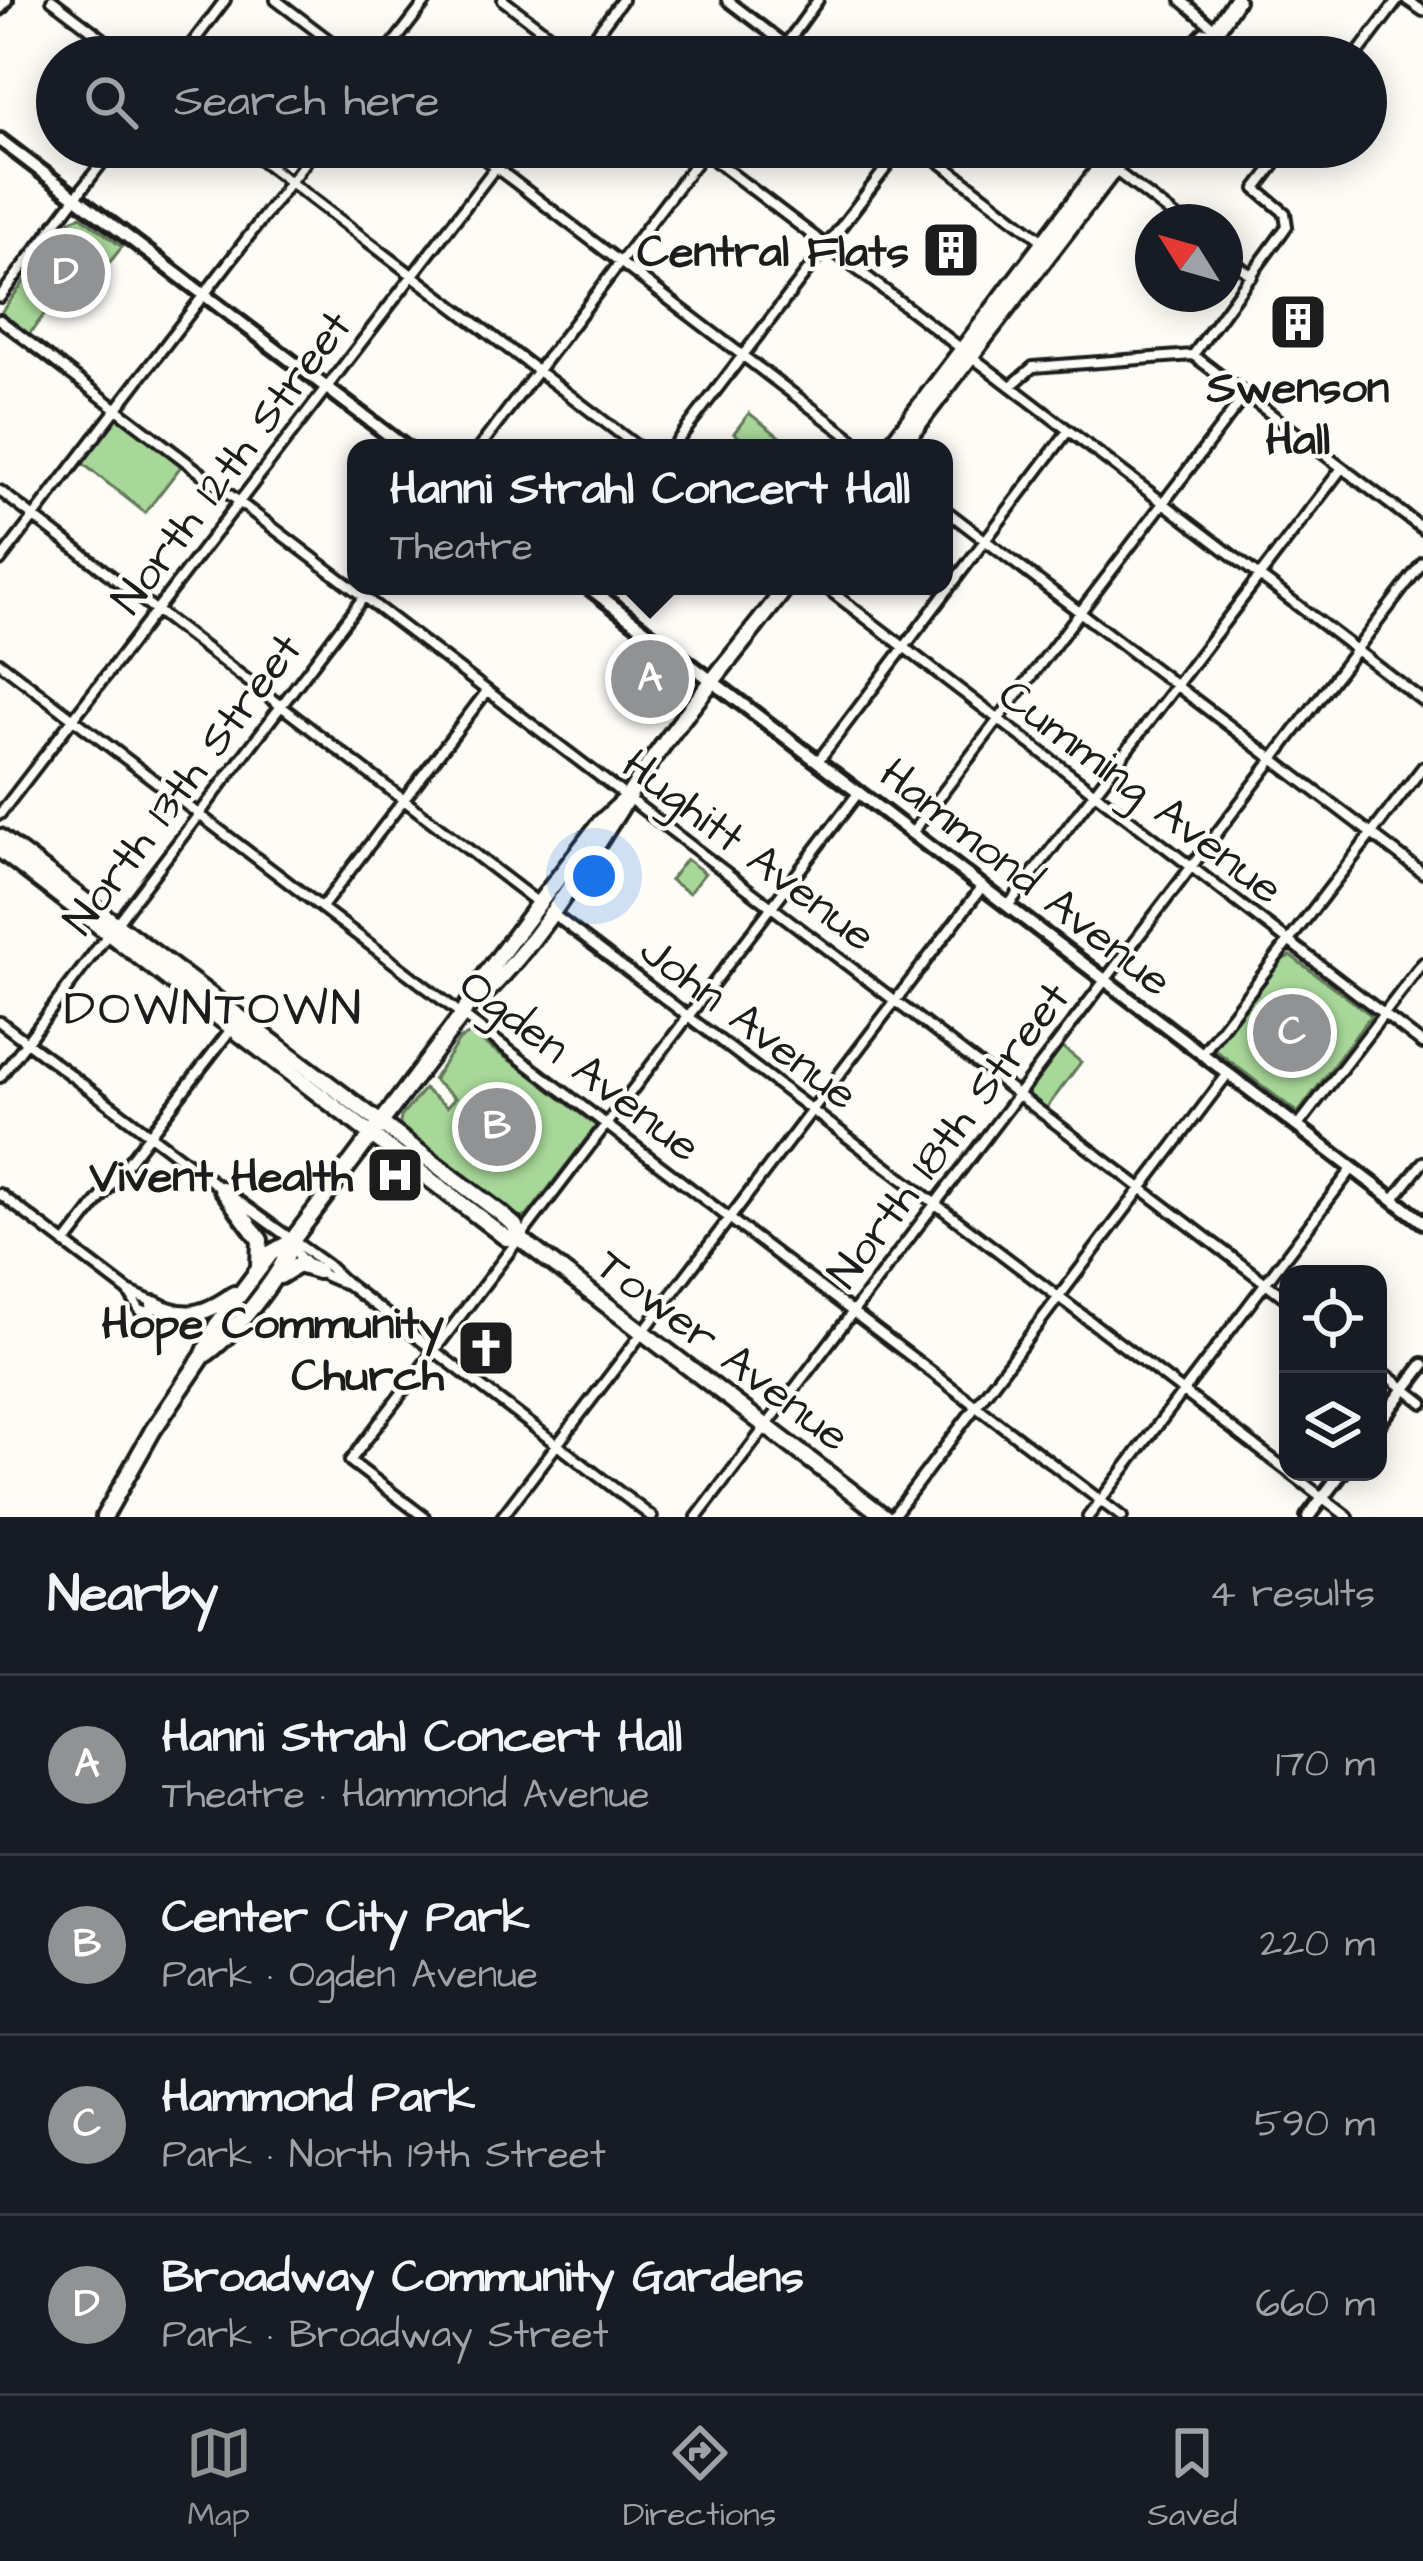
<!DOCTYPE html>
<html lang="en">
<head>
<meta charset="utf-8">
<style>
  :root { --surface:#171b24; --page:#242831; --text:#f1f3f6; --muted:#9ea1a6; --line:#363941; --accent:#919294 }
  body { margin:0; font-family:"Architects Daughter",sans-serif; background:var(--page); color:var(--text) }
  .controls { position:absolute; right:36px; bottom:36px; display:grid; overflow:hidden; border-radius:24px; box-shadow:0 6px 30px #0003 }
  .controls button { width:108px; height:108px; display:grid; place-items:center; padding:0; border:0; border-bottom:3px solid var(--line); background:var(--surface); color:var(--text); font:60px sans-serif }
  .compass { position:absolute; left:1135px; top:204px; width:108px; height:108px; border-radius:50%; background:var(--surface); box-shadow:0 6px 30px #0003; rotate:307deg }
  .you { position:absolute; left:594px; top:876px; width:42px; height:42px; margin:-30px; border:9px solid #fff; border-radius:50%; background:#1a73e8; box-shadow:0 0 0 18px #1a73e833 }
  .badge { display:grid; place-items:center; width:78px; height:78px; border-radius:50%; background:var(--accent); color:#fff; font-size:39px; font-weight:700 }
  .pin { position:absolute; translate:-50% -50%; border:6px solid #fff; box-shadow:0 3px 12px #0006 }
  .popup { position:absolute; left:347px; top:439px; width:606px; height:156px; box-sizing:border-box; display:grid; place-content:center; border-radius:24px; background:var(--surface); filter:drop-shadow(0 3px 9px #0005); font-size:39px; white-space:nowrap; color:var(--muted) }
  .popup b { font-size:45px; color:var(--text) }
  .popup::after { content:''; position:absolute; left:50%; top:100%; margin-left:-24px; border:24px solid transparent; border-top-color:var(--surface) }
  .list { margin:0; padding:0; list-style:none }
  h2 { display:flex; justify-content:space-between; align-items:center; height:156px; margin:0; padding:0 48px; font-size:51px }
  h2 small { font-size:39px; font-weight:400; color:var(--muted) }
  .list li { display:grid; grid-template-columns:78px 1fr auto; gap:36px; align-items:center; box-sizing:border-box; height:180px; padding:0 48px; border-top:3px solid var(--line) }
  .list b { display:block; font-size:45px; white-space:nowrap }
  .list p { margin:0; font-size:39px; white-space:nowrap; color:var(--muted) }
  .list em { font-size:39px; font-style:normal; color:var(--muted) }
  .icon { flex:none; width:66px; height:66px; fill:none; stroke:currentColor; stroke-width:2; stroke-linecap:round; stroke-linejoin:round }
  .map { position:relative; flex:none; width:1423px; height:1517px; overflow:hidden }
  .search { position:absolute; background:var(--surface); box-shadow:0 6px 30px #0003; left:36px; right:36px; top:36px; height:132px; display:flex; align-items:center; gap:30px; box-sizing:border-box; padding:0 42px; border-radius:66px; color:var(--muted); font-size:45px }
  .sheet { height:876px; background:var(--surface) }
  nav { display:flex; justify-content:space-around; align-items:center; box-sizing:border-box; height:168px; border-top:3px solid var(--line); background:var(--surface); font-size:33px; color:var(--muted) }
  nav a { display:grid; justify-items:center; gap:6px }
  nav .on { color:var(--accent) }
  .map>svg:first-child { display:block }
  .green { fill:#a8d899; stroke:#627a5a; stroke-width:3 }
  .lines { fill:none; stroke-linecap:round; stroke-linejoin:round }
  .minor-casing { stroke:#1c1c1c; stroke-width:16 }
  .tertiary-casing { stroke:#1c1c1c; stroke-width:20 }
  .primary-casing { stroke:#1c1c1c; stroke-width:22 }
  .trunk-casing { stroke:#1c1c1c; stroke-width:22 }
  .minor { stroke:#fdfcf7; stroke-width:8 }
  .tertiary { stroke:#fdfcf7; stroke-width:10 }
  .primary { stroke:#fdfcf7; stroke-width:14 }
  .trunk { stroke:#fdfcf7; stroke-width:14 }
  .labels { text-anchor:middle; stroke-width:9; stroke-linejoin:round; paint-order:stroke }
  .poi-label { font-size:45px; font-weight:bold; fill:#1c1c1c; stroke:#fdfcf7; text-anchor:end }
  .street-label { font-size:45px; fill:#1c1c1c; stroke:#fdfcf7 }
  .neighbourhood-label { font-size:48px; letter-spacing:3px; fill:#1c1c1c; stroke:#fdfcf7 }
</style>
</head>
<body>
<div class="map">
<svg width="1423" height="1517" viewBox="0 0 1423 1517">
  <rect width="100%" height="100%" fill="#fdfcf7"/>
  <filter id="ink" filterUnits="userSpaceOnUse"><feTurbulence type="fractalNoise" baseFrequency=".00833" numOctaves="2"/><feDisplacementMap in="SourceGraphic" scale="24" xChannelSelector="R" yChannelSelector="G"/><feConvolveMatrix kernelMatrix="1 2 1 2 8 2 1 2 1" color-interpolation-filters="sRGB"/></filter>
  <g filter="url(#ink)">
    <path class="green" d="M81 216 122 247 71 311 56 299 28 336 2 316V311L71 220Z
      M749 413 794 448H753L734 433Z
      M118 417 182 465 145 513 81 462Z
      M686 859 705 873 689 893 670 880Z
      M1291 956 1371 1015 1298 1113 1214 1049 1282 959Z
      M470 1034 527 1072 596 1126 527 1216 521 1218 399 1129 401 1117 424 1089 447 1107 455 1098 433 1080 459 1040Z
      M1062 1047 1081 1062 1046 1109 1029 1097V1092Z"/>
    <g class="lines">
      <defs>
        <path id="minor" d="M52 0 127 57
          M276 0 351 57
          M503 0 578 57
          M727 0 802 57
          M1181 0 1214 28
          M1407 0 1423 11
          M182 57 225 0
          M383 57 427 0
          M579 57 622 0
          M777 57 818 0
          M1355 57 1398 0
          M244 147 639 448
          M469 147 864 448
          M697 147 1423 701
          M920 147 1043 241
          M1112 168 1182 222
          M1225 255 1252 276
          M0 297 114 147
          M0 320 1288 1300
          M1193 355 1423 529
          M1193 355 1287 226 1285 213 1256 189 1288 147
          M1011 386 1033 367 1193 355
          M479 448 708 147
          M672 448 902 147
          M0 491 537 902
          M944 509 1423 873
          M0 561 317 147
          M824 586 1423 1044
          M0 663 1122 1517
          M818 761 1068 431
          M0 814 511 147
          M912 833 1246 394
          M1008 906 1342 468
          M322 907 487 691
          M549 911 1288 1471
          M0 1022 222 1189
          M1201 1055 1423 767
          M0 1077 372 586
          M1297 1127 1423 963
          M0 1194 128 1291 151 1301 152 1310 141 1312 128 1291
          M234 1198 327 1265 347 1284 652 1517
          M1393 1200 1423 1162
          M291 1243C299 1263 324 1277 344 1283
          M65 1244 232 1028
          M1378 1368 1423 1403
          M1289 1472 1348 1517
          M424 1517 350 1461 859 792
          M502 1517 982 887
          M697 1517 1423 562
          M892 1517 1227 1075
          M1088 1517 1352 1169"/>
        <path id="tertiary" d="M0 8 6 0
          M0 140 406 448
          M587 586 1423 1222
          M1378 1424 1423 1365
          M1308 1517 1342 1472"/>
        <path id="primary" d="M0 837 499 1212 515 1226 519 1238
          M0 850 497 1231 506 1238H519L885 1517"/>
        <path id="trunk" d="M1184 57 1205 35
          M1198 57 1236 0
          M888 448 1116 147
          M900 448 1131 147
          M474 1004C535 949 583 867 627 798 672 726 735 655 787 586
          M222 1189 260 1240 259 1266
          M280 1276 298 1265 318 1271
          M154 1304C186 1321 206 1314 234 1294
          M203 1356C230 1339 285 1272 291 1242L462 1015 484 977 539 903 600 823 627 798
          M104 1517 153 1430 203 1356 216 1326 271 1253 291 1242"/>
      </defs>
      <use href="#minor" class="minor-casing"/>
      <use href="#tertiary" class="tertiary-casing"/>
      <use href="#primary" class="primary-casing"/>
      <use href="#trunk" class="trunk-casing"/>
      <use href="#minor" class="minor"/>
      <use href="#tertiary" class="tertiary"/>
      <use href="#primary" class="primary"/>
      <use href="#trunk" class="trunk"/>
    </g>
  </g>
  <defs>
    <symbol id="building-square" viewBox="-11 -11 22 22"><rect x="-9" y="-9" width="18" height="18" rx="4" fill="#1c1c1c" stroke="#fdfcf7"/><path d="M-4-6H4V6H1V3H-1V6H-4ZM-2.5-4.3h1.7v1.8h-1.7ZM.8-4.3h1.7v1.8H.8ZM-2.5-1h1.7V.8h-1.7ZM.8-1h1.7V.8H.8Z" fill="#fff"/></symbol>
    <symbol id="hospital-square" viewBox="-11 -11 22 22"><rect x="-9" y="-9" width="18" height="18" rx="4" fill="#1c1c1c" stroke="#fdfcf7"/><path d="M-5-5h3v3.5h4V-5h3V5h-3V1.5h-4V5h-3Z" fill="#fff"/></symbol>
    <symbol id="church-square" viewBox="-11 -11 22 22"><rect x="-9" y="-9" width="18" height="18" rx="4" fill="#1c1c1c" stroke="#fdfcf7"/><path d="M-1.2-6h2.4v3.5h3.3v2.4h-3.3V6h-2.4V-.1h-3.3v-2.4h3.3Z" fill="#fff"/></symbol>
  </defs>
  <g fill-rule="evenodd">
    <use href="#building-square" x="918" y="217" width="66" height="66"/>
    <use href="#building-square" x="1265" y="289" width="66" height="66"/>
    <use href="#hospital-square" x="362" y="1142" width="66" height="66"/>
    <use href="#church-square" x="453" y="1315" width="66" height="66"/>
  </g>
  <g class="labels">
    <g class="poi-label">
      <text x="909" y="266">Central Flats</text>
      <text x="1298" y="402" text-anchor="middle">Swenson<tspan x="1298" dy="52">Hall</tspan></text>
      <text x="353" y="1191">Vivent Health</text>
      <text x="444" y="1338">Hope Community<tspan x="444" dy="52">Church</tspan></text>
    </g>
    <g class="street-label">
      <text transform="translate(230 461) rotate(-53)" y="16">North 12th Street</text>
      <text transform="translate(181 783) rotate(-53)" y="16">North 13th Street</text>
      <text transform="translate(1142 790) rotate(37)" y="16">Cumming Avenue</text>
      <text transform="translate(750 849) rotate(37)" y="16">Hughitt Avenue</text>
      <text transform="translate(1027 876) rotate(38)" y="16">Hammond Avenue</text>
      <text transform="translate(750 1021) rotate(37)" y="16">John Avenue</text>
      <text transform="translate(581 1064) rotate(37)" y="16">Ogden Avenue</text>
      <text transform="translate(947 1134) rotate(-53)" y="16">North 18th Street</text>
      <text transform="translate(724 1349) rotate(37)" y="16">Tower Avenue</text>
    </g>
    <g class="neighbourhood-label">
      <text x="214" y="1024">DOWNTOWN</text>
    </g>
  </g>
</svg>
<div class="controls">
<button><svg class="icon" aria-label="locate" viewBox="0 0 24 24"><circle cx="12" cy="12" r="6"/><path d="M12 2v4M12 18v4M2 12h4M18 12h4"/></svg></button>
<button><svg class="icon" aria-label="layers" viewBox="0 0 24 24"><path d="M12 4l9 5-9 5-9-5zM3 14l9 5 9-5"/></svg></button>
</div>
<svg class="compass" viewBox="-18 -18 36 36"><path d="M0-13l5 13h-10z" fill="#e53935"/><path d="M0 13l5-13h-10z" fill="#9ea1a6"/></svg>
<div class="you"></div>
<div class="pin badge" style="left:650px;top:679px">A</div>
<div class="popup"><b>Hanni Strahl Concert Hall</b>Theatre</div>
<div class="pin badge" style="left:497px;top:1127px">B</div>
<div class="pin badge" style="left:1292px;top:1033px">C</div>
<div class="pin badge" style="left:66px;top:273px">D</div>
<div class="search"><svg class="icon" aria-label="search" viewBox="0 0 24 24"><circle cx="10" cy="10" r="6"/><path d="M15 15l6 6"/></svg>Search here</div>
</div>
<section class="sheet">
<h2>Nearby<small>4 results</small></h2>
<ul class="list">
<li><span class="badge">A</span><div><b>Hanni Strahl Concert Hall</b><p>Theatre · Hammond Avenue</p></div><em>170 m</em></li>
<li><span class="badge">B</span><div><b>Center City Park</b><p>Park · Ogden Avenue</p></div><em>220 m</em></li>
<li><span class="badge">C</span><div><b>Hammond Park</b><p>Park · North 19th Street</p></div><em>590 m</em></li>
<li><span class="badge">D</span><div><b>Broadway Community Gardens</b><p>Park · Broadway Street</p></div><em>660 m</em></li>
</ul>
</section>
<nav>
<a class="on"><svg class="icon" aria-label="map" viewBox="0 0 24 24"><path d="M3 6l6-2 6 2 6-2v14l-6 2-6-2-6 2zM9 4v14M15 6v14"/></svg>Map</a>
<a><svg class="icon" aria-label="directions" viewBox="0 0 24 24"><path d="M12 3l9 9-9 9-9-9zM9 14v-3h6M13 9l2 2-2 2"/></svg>Directions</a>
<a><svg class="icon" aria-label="saved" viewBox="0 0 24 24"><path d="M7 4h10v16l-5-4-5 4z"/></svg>Saved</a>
</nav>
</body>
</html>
